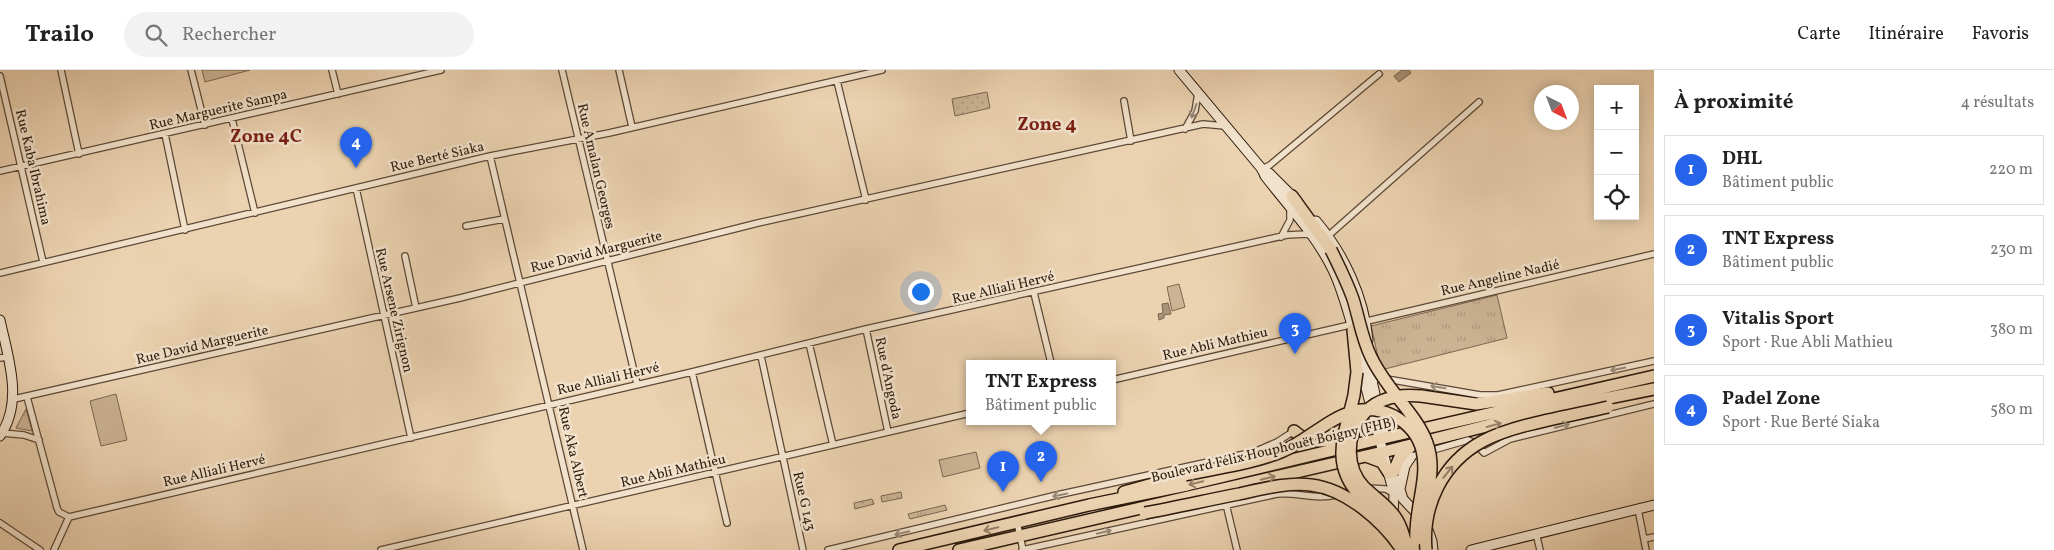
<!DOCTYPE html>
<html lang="fr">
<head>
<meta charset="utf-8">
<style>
  :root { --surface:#fff; --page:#f2f2f2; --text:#222; --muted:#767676; --line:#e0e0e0; --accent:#2563eb }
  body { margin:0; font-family:Vollkorn,serif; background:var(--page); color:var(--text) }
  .controls { position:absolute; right:15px; top:15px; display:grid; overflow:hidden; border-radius:0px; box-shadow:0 2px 12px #0003 }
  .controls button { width:45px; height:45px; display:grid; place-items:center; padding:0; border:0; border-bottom:1px solid var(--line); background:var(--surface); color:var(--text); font:25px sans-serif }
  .compass { position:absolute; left:1534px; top:15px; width:45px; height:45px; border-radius:50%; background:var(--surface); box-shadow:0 2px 12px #0003; rotate:138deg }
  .you { position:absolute; left:920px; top:221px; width:18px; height:18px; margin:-12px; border:4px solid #fff; border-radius:50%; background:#1a73e8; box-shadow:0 0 0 8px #1a73e833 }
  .badge { display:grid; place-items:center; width:32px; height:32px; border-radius:50%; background:var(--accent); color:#fff; font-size:16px; font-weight:700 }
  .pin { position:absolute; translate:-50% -41px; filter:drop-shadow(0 1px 2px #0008) }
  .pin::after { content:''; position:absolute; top:26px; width:18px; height:15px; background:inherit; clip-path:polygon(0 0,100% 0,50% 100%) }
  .popup { position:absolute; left:966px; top:290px; width:150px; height:65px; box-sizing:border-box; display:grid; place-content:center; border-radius:0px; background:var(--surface); filter:drop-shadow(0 1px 4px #0005); font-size:16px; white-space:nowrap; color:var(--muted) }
  .popup b { font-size:19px; color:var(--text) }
  .popup::after { content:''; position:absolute; left:50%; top:100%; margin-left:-10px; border:10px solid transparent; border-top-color:var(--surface) }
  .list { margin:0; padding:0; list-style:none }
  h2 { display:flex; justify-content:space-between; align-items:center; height:65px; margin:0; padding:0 20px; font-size:21px }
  h2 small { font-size:16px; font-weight:400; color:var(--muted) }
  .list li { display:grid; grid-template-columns:32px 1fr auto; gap:15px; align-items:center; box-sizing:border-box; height:70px; margin:0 10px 10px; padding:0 10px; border:1px solid var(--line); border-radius:0px }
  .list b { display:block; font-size:19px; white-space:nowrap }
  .list p { margin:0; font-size:16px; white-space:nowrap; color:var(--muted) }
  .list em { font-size:16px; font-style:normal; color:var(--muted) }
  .icon { flex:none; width:28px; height:28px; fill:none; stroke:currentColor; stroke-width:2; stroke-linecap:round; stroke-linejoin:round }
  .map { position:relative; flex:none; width:1654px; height:480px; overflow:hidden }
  header { display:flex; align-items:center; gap:30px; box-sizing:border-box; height:70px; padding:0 25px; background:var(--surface); border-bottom:1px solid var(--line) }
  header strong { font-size:24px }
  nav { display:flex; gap:28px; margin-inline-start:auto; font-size:18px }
  .search { width:350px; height:45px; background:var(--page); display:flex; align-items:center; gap:12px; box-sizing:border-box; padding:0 18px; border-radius:28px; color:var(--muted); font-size:19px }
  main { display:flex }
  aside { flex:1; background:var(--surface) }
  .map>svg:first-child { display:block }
  .grass { fill:url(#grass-tufts); stroke:#7c6650 }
  .park { fill:url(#park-dots); stroke:#7c6650 }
  .pitch { fill:#cbb394; stroke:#7c6650 }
  .water { fill:#aa9379; stroke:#78634e }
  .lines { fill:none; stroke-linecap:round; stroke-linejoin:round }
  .street-casing { stroke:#5c4836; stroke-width:8 }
  .secondary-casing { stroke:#2d1a0d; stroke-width:11 }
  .highway-casing { stroke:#2d1a0d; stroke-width:14 }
  .street { stroke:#f2e2cc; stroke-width:5.5 }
  .secondary { stroke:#f2e2cc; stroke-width:9 }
  .highway { stroke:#ebd2b0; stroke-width:11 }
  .highway-bridge-casing { stroke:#2d1a0d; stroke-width:14; stroke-linecap:butt }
  .highway-bridge { stroke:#ebd2b0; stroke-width:11 }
  .oneway { stroke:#998876 }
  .oneway2 { stroke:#967f67 }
  .labels { text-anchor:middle; stroke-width:5; stroke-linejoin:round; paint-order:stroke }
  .street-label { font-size:14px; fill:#2d1a0d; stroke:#f2e2cc }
  .district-label { font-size:19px; font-weight:bold; fill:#7a1f14; stroke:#f2e2cc }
</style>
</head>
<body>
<header>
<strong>Trailo</strong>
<div class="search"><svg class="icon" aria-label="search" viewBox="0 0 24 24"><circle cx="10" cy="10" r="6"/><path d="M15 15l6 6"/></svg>Rechercher</div>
<nav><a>Carte</a><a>Itinéraire</a><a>Favoris</a></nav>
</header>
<main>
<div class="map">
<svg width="1654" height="480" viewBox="0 0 1654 480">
  <defs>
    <pattern id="grass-tufts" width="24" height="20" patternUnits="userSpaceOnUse" patternTransform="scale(1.25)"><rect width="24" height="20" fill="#cbb394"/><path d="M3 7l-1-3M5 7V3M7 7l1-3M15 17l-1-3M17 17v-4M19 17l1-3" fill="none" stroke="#af997e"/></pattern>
    <pattern id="park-dots" width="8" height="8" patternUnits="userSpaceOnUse" patternTransform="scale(1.25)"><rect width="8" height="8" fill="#cbb394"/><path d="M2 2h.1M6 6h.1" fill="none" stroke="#af997e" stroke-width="1.8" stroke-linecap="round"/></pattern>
  </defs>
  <rect width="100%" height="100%" fill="#ebd2b0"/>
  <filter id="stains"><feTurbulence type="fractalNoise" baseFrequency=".004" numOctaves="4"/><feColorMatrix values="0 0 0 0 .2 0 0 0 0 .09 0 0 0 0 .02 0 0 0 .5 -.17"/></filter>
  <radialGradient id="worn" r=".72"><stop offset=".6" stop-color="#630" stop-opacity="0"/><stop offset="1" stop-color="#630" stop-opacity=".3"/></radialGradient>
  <path class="grass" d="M1497 225 1507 268 1381 300 1371 256Z
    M26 339 32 361 16 358Z
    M945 435 947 440 910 449 908 444Z"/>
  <path class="park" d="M987 22 990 38 955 46 952 29Z
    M901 422 902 428 882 432 881 426Z
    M872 429 874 434 855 439 854 433Z"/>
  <path class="pitch" d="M202 0H250L205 12Z
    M1179 214 1185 237 1172 241 1167 217Z
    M116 324 127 370 101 376 90 331Z
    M976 382 980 398 943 407 939 390Z"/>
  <path class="water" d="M1402 0H1409L1411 3 1399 12 1394 6Z
    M1168 233 1171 244 1164 245V248L1159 250 1158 244 1163 243 1162 234Z"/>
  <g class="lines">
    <defs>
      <path id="street" d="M61 0 79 84
        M191 0 205 55
        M332 0 338 24
        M562 0 637 314
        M619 0 632 57
        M0 6 43 192
        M837 11 866 130
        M1124 31 1131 71
        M232 49 255 143
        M1185 59 1195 41 1198 23
        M165 64 185 160
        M490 86 583 480
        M1262 99 1270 95 1379 4
        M0 101 441 0
        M356 118 411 368
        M466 156 504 149
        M1328 166 1479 32
        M1281 167 1290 150V137
        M405 186 416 238
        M0 203 490 86 609 63 882 0
        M1034 223 1051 293
        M1363 252 1654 184
        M866 259 888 362
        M809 273 833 375
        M761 286 803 480
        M0 288 8 287
        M692 302 727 453
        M1112 310 1354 254
        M1369 312 1381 308 1480 325H1498L1654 291
        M27 327 57 438 59 442 69 447 692 302 866 259 1287 165 1307 164 1311 166
        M14 329 460 228 758 153 1203 54 1225 56
        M2 363 24 365 39 370
        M1409 387 1468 370 1475 373 1484 383 1510 369 1654 334
        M1367 418 1386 419 1394 424
        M1226 434 1237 480
        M1638 439 1646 480
        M1017 452 1023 480
        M0 453 40 480
        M1536 463 1540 480
        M1644 469 1654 467
        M54 480 69 447
        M381 480 970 343
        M828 480 1057 425 1254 382 1277 372 1294 361
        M1022 480 1277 424C1297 422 1316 430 1336 425"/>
      <path id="secondary" d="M1179 0 1262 99 1265 106C1288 136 1316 165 1333 200 1343 221 1348 243 1355 265
        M1262 100 1269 103 1297 131
        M1316 151C1344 184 1364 227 1368 270
        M0 250C8 288 24 331 0 366
        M1359 280 1365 314 1394 424 1393 448
        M1369 286 1372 311 1385 368
        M1397 410 1403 429 1420 447
        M1400 419 1405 396 1411 387
        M1427 457 1432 471 1433 480
        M1471 480 1654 435"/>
      <path id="highway" d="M1292 126 1331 180
        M1353 260 1357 302
        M1421 326 1476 334 1548 323
        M1294 361C1311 378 1332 369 1353 365
        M1366 386 1382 392 1389 403
        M1394 401 1400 387 1412 375
        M1124 422 1185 405
        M899 480 1089 435 1187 415 1379 369 1654 306
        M959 480 1383 382 1554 339 1654 319"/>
    </defs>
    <use href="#street" class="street-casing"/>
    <use href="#secondary" class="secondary-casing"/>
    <use href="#highway" class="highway-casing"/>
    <use href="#street" class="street"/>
    <use href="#secondary" class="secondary"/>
    <use href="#highway" class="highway"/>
    <defs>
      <path id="highway-bridge" d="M1331 180C1339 196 1347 212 1353 229 1359 248 1362 269 1371 287 1397 341 1449 361 1425 430
        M1357 302C1356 309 1355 317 1354 325 1346 362 1329 391 1359 425 1371 438 1387 447 1398 463
        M1185 405C1216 398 1251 394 1281 382 1319 366 1348 323 1394 346 1407 353 1418 365 1422 380 1429 409 1414 440 1416 470
        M1145 443C1177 437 1208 430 1239 424 1262 419 1287 412 1311 415 1346 419 1383 451 1402 480
        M1406 474C1403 463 1400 452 1392 443 1384 433 1373 426 1364 417 1346 398 1346 366 1362 346 1376 328 1399 324 1421 326
        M1426 480C1422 436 1442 393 1483 371 1515 354 1571 346 1608 337"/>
    </defs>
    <use href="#highway-bridge" class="highway-bridge-casing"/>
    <use href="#highway-bridge" class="highway-bridge"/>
  </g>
  <defs><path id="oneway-shaft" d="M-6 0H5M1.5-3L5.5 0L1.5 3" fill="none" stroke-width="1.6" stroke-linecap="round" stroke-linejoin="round" transform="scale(1.25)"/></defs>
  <g class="oneway">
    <use href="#oneway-shaft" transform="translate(1194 41) rotate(110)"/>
    <use href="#oneway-shaft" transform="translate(1618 299) rotate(168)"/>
    <use href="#oneway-shaft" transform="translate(1438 317) rotate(-170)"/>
    <use href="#oneway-shaft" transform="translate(1562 356) rotate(-14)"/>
    <use href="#oneway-shaft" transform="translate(1060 425) rotate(168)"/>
    <use href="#oneway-shaft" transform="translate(1104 462) rotate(-13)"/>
    <use href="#oneway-shaft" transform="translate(902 463) rotate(167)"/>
  </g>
  <g class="oneway2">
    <use href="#oneway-shaft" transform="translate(1494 355) rotate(-15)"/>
    <use href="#oneway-shaft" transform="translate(1448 402) rotate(-51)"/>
    <use href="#oneway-shaft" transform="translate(1268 408) rotate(-13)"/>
    <use href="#oneway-shaft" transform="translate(1196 413) rotate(166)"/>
    <use href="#oneway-shaft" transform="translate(991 459) rotate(166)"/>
  </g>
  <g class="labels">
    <g class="street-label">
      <text transform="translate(218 39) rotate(-13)" y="5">Rue Marguerite Sampa</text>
      <text transform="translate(437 86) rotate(-13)" y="5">Rue Berté Siaka</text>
      <text transform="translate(597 96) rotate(77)" y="5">Rue Amalan Georges</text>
      <text transform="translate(34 97) rotate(77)" y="5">Rue Kaba Ibrahima</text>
      <text transform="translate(596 181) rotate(-14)" y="5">Rue David Marguerite</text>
      <text transform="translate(1500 207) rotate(-13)" y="5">Rue Angeline Nadié</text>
      <text transform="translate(1003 217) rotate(-13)" y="5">Rue Alliali Hervé</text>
      <text transform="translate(395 240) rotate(77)" y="5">Rue Arsene Zirignon</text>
      <text transform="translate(1215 273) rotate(-13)" y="5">Rue Abli Mathieu</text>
      <text transform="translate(202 274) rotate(-13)" y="5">Rue David Marguerite</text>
      <text transform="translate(608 308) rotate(-13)" y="5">Rue Alliali Hervé</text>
      <text transform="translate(889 308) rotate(78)" y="5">Rue d'Angoda</text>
      <text transform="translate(1273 379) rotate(-13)" y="5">Boulevard Félix Houphouët Boigny (FHB)</text>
      <text transform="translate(574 382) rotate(77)" y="5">Rue Aka Albert</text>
      <text transform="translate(214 400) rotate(-13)" y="5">Rue Alliali Hervé</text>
      <text transform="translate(673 400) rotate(-13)" y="5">Rue Abli Mathieu</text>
      <text transform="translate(805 431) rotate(77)" y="5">Rue G 143</text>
    </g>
    <g class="district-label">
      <text x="1047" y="60">Zone 4</text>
      <text x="266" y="72">Zone 4C</text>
    </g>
  </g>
  <rect width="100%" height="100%" filter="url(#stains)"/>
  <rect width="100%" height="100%" fill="url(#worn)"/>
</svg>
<div class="controls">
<button>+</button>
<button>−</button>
<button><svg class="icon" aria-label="locate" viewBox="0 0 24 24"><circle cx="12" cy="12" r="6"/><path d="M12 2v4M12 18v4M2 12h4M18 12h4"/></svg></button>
</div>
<svg class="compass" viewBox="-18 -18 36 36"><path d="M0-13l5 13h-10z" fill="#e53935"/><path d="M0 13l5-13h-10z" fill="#767676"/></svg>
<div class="you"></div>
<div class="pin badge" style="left:1003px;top:422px">1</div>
<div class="pin badge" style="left:1041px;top:412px">2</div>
<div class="popup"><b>TNT Express</b>Bâtiment public</div>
<div class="pin badge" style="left:1295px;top:284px">3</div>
<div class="pin badge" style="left:356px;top:98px">4</div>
</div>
<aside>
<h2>À proximité<small>4 résultats</small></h2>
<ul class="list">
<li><span class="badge">1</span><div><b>DHL</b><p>Bâtiment public</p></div><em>220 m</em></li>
<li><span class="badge">2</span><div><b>TNT Express</b><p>Bâtiment public</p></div><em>230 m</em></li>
<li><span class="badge">3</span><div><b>Vitalis Sport</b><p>Sport · Rue Abli Mathieu</p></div><em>380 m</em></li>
<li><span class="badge">4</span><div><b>Padel Zone</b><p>Sport · Rue Berté Siaka</p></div><em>580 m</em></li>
</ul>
</aside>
</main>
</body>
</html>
